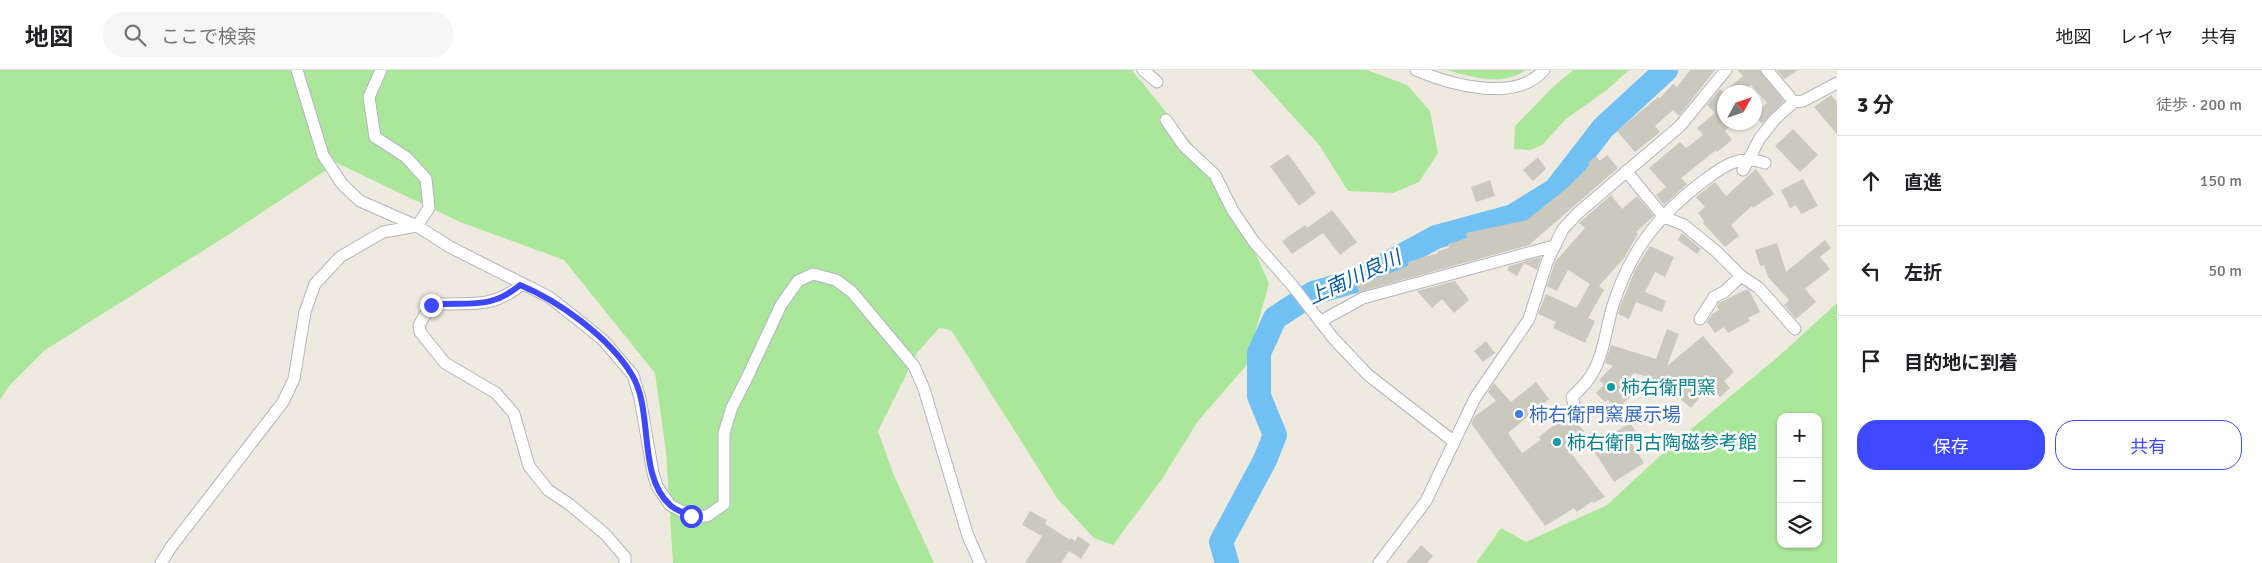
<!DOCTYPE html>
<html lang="ja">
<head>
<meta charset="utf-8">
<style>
  :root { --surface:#fff; --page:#f6f6f6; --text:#202124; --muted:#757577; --line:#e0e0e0; --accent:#3d48ff }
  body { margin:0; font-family:Signika,"Noto Sans JP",sans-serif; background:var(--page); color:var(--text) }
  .controls { position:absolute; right:15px; bottom:15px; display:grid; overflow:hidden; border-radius:10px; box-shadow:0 1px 4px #0004 }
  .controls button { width:45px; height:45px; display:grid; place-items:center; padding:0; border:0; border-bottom:1px solid var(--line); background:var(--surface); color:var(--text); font:25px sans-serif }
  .compass { position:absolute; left:1717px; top:15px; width:45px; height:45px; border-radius:50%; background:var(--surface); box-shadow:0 1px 4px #0004; rotate:50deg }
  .stop { position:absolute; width:15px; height:15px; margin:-11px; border:4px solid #3d48ff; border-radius:50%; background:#fff }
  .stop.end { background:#3d48ff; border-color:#fff; box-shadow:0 1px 5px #0008 }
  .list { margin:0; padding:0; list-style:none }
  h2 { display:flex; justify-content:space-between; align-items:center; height:65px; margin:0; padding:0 20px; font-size:21px }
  h2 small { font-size:16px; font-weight:400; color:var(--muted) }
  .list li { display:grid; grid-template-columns:32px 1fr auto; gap:15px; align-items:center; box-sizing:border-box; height:90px; padding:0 20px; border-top:1px solid var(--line) }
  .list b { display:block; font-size:19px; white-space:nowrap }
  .list em { font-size:16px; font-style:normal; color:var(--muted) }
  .actions { display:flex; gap:10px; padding:15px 20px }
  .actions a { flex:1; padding:11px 0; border:1px solid var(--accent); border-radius:20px; text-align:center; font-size:18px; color:var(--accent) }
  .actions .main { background:var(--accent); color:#fff }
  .icon { flex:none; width:28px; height:28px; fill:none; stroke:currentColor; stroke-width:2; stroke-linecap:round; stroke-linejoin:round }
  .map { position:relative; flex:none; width:1837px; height:493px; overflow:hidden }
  header { display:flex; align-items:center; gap:30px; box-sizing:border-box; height:70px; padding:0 25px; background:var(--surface); border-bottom:1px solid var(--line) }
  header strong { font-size:24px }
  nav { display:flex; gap:28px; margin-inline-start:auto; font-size:18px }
  .search { width:350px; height:45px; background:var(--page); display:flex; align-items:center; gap:12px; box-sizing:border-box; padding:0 18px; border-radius:20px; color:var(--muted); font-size:19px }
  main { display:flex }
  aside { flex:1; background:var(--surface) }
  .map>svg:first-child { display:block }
  .green { fill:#abe79b; fill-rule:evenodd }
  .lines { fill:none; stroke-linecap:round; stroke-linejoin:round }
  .river { stroke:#70c0f4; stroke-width:24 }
  .building { fill:#cbc8be }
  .minor-casing { stroke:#b3b4c1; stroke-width:13 }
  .minor { stroke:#fff; stroke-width:11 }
  .route { stroke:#3d48ff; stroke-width:6 }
  .culture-dot { fill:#0f9aa8; stroke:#fff; stroke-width:2 }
  .shop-dot { fill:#3f7fe0; stroke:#fff; stroke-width:2 }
  .labels { text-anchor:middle; stroke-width:5; stroke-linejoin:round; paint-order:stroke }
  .culture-label { font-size:19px; fill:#0d838f; stroke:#fff; text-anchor:start }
  .shop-label { font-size:19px; fill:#366cbe; stroke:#fff; text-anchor:start }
  .water-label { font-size:20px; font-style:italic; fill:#085ca7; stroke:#fff }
</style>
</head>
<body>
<header>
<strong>地図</strong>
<div class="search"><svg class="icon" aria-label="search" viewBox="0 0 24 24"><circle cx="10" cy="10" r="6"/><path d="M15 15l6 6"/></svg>ここで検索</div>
<nav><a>地図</a><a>レイヤ</a><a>共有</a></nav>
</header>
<main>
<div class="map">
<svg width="1837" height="493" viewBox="0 0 1837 493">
  <rect width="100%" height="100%" fill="#efeae0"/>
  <path class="green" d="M0 0H1132L1222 111 1269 213 1246 296 1198 351 1162 409 1113 475 1094 468 1057 428 951 260 939 258 917 283 878 361 893 403 934 493H673L666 382 655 303 564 190 460 152 337 93 228 165 45 280 9 316 0 330Z
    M1251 0H1367L1407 15 1430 41 1438 83 1419 112 1393 123 1348 121 1320 76Z
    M1446 0H1526C1501 17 1474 7 1446 0Z
    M1573 0H1629L1608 19 1566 49 1542 75 1530 80 1514 79 1515 56 1553 17Z
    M1837 233V493H1476L1501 458 1526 472 1607 435 1673 374 1779 286ZM1781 347H1818V474H1781Z"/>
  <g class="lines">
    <path class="river" d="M1227 493 1221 472 1265 390 1275 365 1259 326V283L1275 248 1313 223 1355 211 1436 167 1513 146 1555 120 1603 58 1666 0"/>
  </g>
  <path class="building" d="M1690 0H1715L1679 46 1673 40 1655 56 1660 62 1635 82 1617 61 1658 27 1660 28 1673 14 1677 17Z
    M1737 0H1760L1784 31 1762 54 1754 45 1767 33 1751 15 1742 22H1724L1743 6Z
    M1777 0H1798L1784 9Z
    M1720 19 1724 23V52H1734L1725 61 1732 70 1717 82 1716 80 1681 108 1687 114 1664 135 1656 125 1666 117 1649 98 1680 72 1686 78 1703 65 1697 58 1715 43 1707 35Z
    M1831 25 1837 32V64L1814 37Z
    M1793 59 1818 85 1800 102 1775 76Z
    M1288 84 1316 123 1299 136 1270 96Z
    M1607 85 1618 98 1529 175 1359 222 1357 215 1409 196 1408 192 1438 183V181L1449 178 1448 174 1467 168 1466 163 1527 150 1567 118 1590 95 1588 93 1596 86 1600 91Z
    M1538 87 1546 99 1533 111 1523 100Z
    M1756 99 1774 124 1753 138 1752 136 1731 155 1739 166 1725 177 1703 153 1704 151 1698 143 1705 137 1696 127 1715 112 1726 126Z
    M1803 109 1818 136 1801 144 1796 135 1790 138 1781 120Z
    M1490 110 1495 126 1476 132 1471 117Z
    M1611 125 1622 139 1637 126 1654 146 1636 162 1638 164 1624 188 1599 216 1604 220 1588 248 1595 251 1585 273 1553 258 1556 252 1538 244 1546 224 1576 238 1590 214 1568 200 1557 221 1547 216 1555 192 1585 158 1579 153Z
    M1332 140 1357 172 1340 185 1323 163 1292 184 1282 171 1305 155 1307 158Z
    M1682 163 1701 179 1697 184 1678 170Z
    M1825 170 1831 178 1820 187 1830 199 1805 219 1816 232 1796 249 1784 235 1789 230 1768 207 1764 195 1760 196 1755 180 1777 173 1786 202Z
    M1650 176 1674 187 1665 207 1655 202 1645 222 1666 231 1662 242 1636 232 1629 249 1618 244 1620 237 1635 200Z
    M1541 187 1537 200 1524 193 1517 206 1507 200 1509 196Z
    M1455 211 1469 230 1454 243 1442 229 1432 238 1417 221Z
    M1745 220H1749L1760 242 1748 248 1750 251 1728 263 1724 257 1715 263 1707 252 1712 244 1719 240 1717 236 1719 233Z
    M1667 259 1679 264 1667 296 1703 266 1734 302 1724 311 1730 318 1720 327 1709 316 1691 338 1663 314 1660 318 1645 306 1634 303 1621 316 1631 326 1617 340 1608 330 1605 332 1596 323 1604 315 1599 310 1613 296 1605 293 1611 275 1656 289Z
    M1486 271 1495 283 1483 292 1474 281Z
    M1536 312 1549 329 1508 363 1522 383 1541 370 1539 367 1569 343 1584 361 1566 377 1605 427 1593 433V431L1577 442 1574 438 1545 456 1471 353 1475 346 1496 331 1488 322 1494 313 1511 332Z
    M1630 353 1640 368 1632 374 1644 393 1614 412 1591 377Z
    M1030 441 1047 450 1045 454 1070 470 1071 468 1075 471 1078 466 1090 474 1081 489 1069 481 1061 493H1025L1042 466 1022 455Z
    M1421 475 1433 486 1427 493H1406Z"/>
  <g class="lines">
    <defs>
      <path id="minor" d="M297 0 323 85 342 114 360 131 417 156 450 177 549 227 586 256 604 271 633 305 640 328 653 403 657 416 670 435 691 446H707L724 434V363L732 337 745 312 781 235 798 211 813 204 836 210 852 222 914 296 924 319 968 466 980 493
        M1143 0 1157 12
        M1416 0C1451 15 1515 33 1544 0
        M1767 0 1794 32
        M1166 50 1184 76 1215 105 1233 141 1254 172 1292 215 1333 268 1368 305 1453 371
        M1743 100 1760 68 1775 49 1794 32 1803 31 1837 13
        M1626 101 1664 147 1684 155 1717 182 1741 206 1759 218 1795 259
        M521 215C489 241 468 231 431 235L419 255 420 262 445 293 496 323 514 344 529 396 548 420 569 434 605 464 625 487V493
        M1700 249 1714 227 1724 222 1741 206
        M1321 251 1363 228 1554 176
        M1574 334 1572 327C1579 320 1587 313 1592 304 1604 284 1606 258 1613 235 1631 179 1659 144 1706 109 1725 95 1741 84 1765 93
        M161 493 171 477 283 332 294 309 305 242 315 214 340 187 383 162 417 156 429 138 426 109 406 87 375 67 369 27 381 0
        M1379 493 1426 431 1475 328 1529 249 1547 192 1563 159 1578 143 1680 56 1726 0"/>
    </defs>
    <use href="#minor" class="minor-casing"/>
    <use href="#minor" class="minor"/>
  </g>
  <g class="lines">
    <path class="route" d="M431 235C468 231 489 241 520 215 559 231 610 268 632 305 654 341 637 405 670 435 675 440 685 443 691 446"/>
  </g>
  <g class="culture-dot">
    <circle cx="1611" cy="317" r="5"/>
    <circle cx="1557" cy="372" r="5"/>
  </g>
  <circle class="shop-dot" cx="1519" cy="344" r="5"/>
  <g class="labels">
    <g class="culture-label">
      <text x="1621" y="324">柿右衛門窯</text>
      <text x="1567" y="379">柿右衛門古陶磁参考館</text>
    </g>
    <g class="shop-label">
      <text x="1529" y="351">柿右衛門窯展示場</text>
    </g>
    <g class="water-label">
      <text transform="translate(1354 207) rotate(-25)" y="7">上南川良川</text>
    </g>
  </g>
</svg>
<div class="controls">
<button>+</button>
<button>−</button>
<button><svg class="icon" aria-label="layers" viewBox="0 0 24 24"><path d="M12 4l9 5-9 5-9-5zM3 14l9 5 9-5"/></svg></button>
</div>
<svg class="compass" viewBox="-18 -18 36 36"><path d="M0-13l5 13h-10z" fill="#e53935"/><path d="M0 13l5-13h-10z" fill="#757577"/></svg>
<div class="stop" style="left:691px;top:446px"></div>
<div class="stop end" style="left:431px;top:235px"></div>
</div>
<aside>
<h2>3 分<small>徒歩 · 200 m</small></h2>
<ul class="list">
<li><svg class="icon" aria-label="ahead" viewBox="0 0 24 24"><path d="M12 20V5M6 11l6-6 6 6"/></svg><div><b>直進</b></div><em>150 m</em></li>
<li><svg class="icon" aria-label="left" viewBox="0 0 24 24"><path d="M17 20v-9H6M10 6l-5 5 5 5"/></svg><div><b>左折</b></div><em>50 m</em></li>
<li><svg class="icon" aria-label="arrive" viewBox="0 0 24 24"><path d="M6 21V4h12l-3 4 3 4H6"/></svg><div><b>目的地に到着</b></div></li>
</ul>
<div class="actions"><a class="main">保存</a><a>共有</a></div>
</aside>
</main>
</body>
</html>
